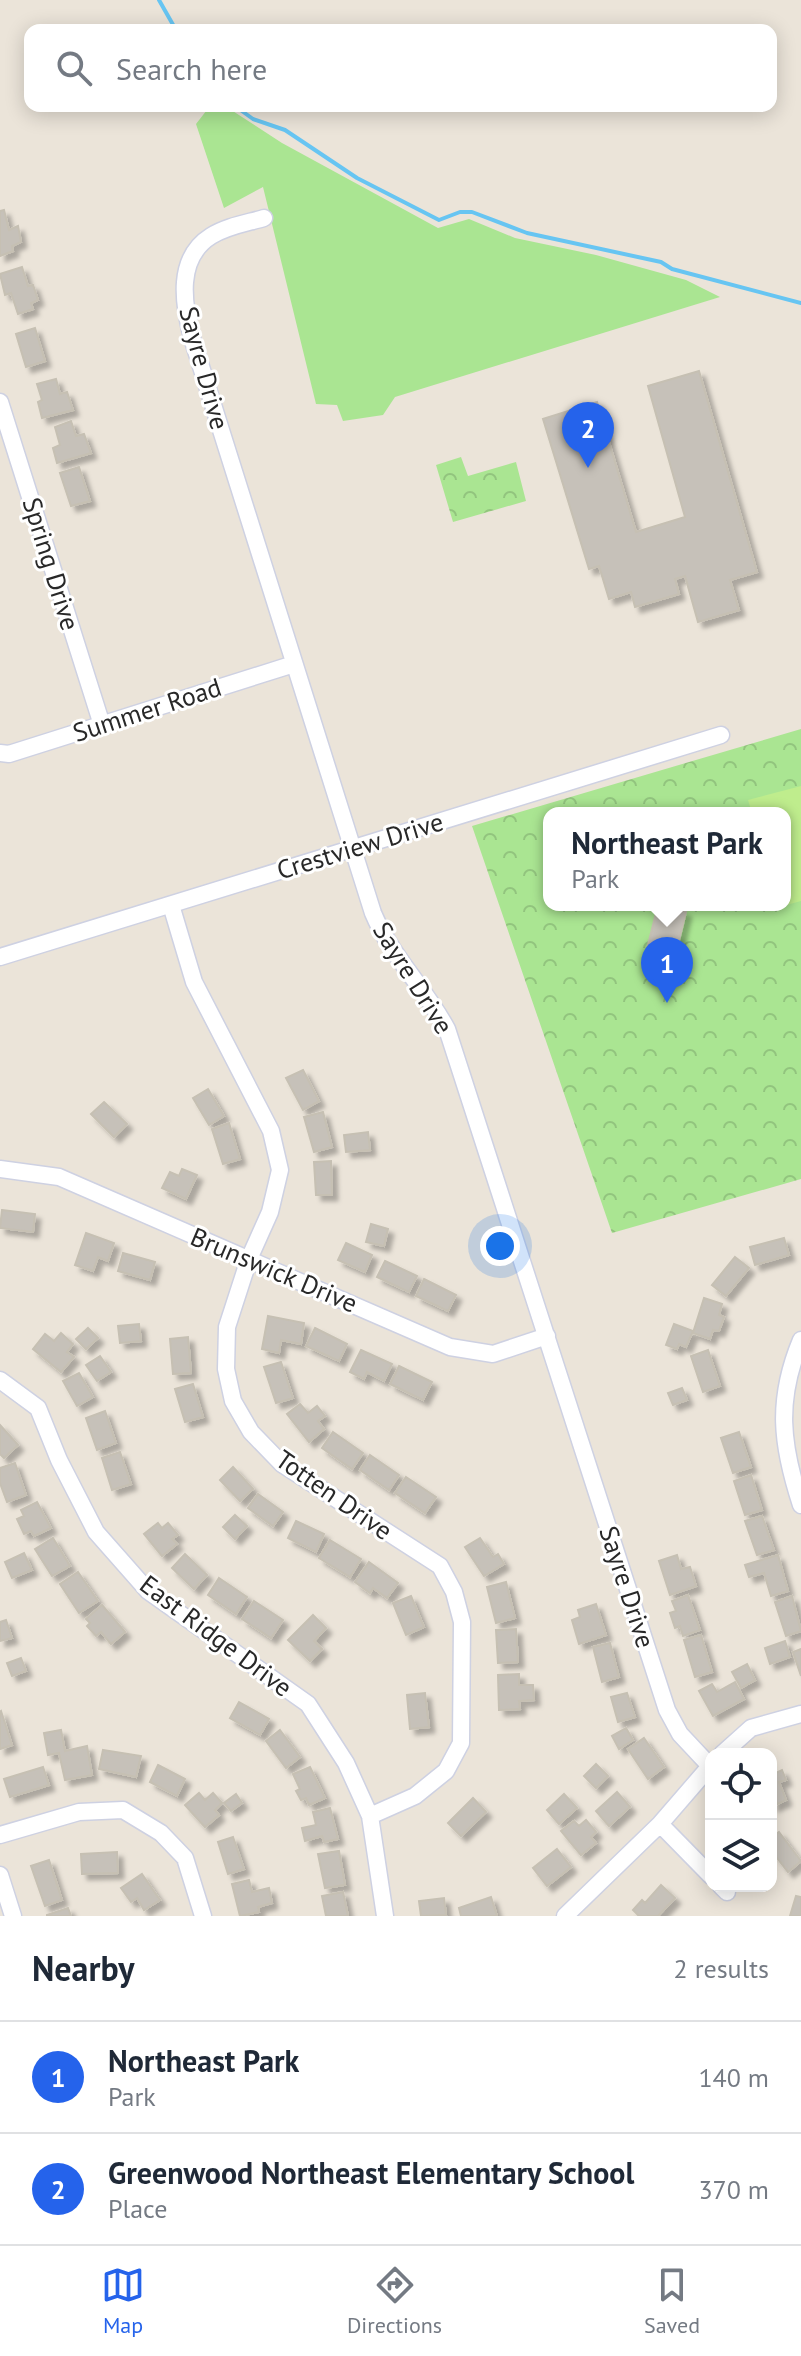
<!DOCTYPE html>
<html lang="en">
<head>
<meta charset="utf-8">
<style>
  :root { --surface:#fff; --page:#f2f2f3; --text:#1f2937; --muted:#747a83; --line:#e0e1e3; --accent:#2563eb }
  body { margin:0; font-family:"PT Sans",sans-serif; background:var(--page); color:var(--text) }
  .controls { position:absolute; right:24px; bottom:24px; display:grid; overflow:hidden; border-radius:16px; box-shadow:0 4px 20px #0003 }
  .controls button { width:72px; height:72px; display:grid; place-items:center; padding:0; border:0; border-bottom:2px solid var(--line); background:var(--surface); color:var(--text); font:40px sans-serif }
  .you { position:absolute; left:500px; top:1246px; width:28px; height:28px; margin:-20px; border:6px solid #fff; border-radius:50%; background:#1a73e8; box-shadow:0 0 0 12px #1a73e833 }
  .badge { display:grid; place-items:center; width:52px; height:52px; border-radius:50%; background:var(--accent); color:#fff; font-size:26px; font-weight:700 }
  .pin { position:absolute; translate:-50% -66px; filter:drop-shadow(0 2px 4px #0008) }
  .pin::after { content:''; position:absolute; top:42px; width:28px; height:24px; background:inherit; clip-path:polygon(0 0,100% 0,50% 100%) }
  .popup { position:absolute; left:543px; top:807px; width:248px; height:104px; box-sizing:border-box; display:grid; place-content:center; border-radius:16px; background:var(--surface); filter:drop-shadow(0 2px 6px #0005); font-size:26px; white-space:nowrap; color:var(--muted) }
  .popup b { font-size:30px; color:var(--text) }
  .popup::after { content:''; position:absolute; left:50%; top:100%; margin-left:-16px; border:16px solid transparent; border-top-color:var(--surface) }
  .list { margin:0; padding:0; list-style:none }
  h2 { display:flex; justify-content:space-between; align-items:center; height:104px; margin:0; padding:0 32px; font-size:34px }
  h2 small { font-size:26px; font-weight:400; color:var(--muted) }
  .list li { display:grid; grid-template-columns:52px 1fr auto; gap:24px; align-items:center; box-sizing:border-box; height:112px; padding:0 32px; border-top:2px solid var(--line) }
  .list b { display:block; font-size:30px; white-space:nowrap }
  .list p { margin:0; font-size:26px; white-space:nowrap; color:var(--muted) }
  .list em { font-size:26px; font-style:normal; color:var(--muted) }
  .icon { flex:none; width:44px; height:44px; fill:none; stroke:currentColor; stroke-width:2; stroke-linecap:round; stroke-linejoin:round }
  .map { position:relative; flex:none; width:801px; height:1916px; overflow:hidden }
  .search { position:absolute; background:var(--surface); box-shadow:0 4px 20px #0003; left:24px; right:24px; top:24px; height:88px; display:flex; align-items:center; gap:20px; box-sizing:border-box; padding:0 28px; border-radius:16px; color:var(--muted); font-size:30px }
  .sheet { height:328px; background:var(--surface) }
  nav { display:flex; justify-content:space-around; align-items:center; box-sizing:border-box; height:112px; border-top:2px solid var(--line); background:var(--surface); font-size:22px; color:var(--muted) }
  nav a { display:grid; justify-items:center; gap:4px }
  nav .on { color:var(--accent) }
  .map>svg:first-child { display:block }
  .grass { fill:#aae592 }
  .forest { fill:url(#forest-crowns); fill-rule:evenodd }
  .pitch { fill:#bfed8d }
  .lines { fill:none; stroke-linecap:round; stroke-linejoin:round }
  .stream { stroke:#67c5f2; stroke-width:4 }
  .building { fill:#c6c1b9; stroke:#c6c0b3; stroke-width:2; filter:url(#shadow) }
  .minor-casing { stroke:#ced1e2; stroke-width:19 }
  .minor { stroke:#fff; stroke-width:16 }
  .labels { text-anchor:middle; stroke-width:6; stroke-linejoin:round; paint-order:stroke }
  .street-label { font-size:26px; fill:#282828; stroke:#fff }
</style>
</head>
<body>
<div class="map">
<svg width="801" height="1916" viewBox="0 0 801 1916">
  <defs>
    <pattern id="forest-crowns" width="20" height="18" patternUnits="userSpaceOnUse" patternTransform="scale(2)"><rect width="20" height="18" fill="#aae592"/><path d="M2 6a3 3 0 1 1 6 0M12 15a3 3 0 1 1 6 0" fill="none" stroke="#92c47e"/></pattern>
    <filter id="shadow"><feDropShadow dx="5.5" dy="5.5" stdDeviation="2" flood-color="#0004"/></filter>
  </defs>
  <rect width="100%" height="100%" fill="#ebe4d9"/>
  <path class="grass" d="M210 106H225L282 143 438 228 469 219 515 238 596 255 686 280 720 297 395 397 383 415 343 421 337 405 316 404 263 187 224 208 196 124Z"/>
  <path class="forest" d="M461 457 468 476 516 462 526 501 453 522 436 465Z
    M801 729V1179L612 1233 472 826ZM549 813H785V905H549Z"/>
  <path class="pitch" d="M801 786V901L779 907 778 905H785V813H752L748 800Z"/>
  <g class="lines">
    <path class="stream" d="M159 0 176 30
      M235 106 253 119 285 130 357 178 439 220 460 212H472L527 233 661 262 672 269 801 303"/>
  </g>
  <path class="building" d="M4 210 9 230 18 226 21 242 12 246 13 251 0 256V211Z
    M22 267 28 286 33 285 38 300 31 303 33 309 18 314 11 293 5 295 0 274Z
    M35 328 45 361 26 367 16 334Z
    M699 371 757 572 730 580 739 610 698 622 685 576 675 579 679 594 635 607 631 592 609 599 599 566 589 569 543 419 597 402 636 532 685 517 648 386Z
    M56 379 60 394 67 392 73 410 42 418 38 402 42 400 37 384Z
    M71 421 76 436 84 434 91 453 57 463 53 448 60 445 55 427Z
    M79 467 90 501 71 506 60 473Z
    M658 905 686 912 673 965 645 957Z
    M303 1070 319 1101 303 1110 286 1078Z
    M208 1089 224 1116 209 1125 193 1098Z
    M104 1102 127 1124 114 1137 91 1114Z
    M323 1112 332 1147 314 1152 304 1117Z
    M229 1123 240 1159 223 1164 212 1129Z
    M368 1132 370 1150 346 1152 344 1135Z
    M331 1161 332 1195H316L314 1162Z
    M182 1169 197 1175 186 1199 162 1188 170 1172 179 1176Z
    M2 1210 35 1214 33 1232 0 1228Z
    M371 1224 388 1229 384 1246 366 1242Z
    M86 1233 114 1243 108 1261 98 1257 93 1271 75 1265Z
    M784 1238 789 1255 755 1265 750 1247Z
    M346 1243 372 1255 365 1272 338 1260Z
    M123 1253 155 1262 150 1280 118 1271Z
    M735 1257 749 1268 726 1296 712 1285Z
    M385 1261 417 1276 409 1292 377 1277Z
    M424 1279 456 1295 448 1311 416 1296Z
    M704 1298 722 1304 719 1315 724 1317 719 1331 713 1330 710 1339 693 1333Z
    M268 1316 304 1323 301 1344 281 1340 279 1353 262 1349Z
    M139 1324 141 1341 120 1343 118 1326Z
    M674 1324 693 1331 686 1347 679 1344 677 1349 666 1345Z
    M88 1328 98 1338 86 1349 76 1339Z
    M315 1328 347 1344 339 1361 306 1346Z
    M61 1333 73 1344 67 1352 74 1357 61 1372 33 1349 45 1334 54 1341Z
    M188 1337 191 1373 173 1374 170 1339Z
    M361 1350 392 1364 384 1381 367 1372 364 1379 350 1372Z
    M708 1350 720 1386 703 1392 691 1356Z
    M100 1356 111 1372 97 1381 86 1365Z
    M281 1362 293 1398 276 1403 264 1367Z
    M399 1366 432 1382 423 1400 390 1384Z
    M79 1373 93 1397 77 1406 63 1381Z
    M193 1384 203 1417 185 1422 175 1389Z
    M682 1388 687 1400 673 1405 668 1393Z
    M300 1404 308 1413 317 1406 325 1416 318 1421 324 1429 309 1442 287 1414Z
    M105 1411 116 1443 97 1450 86 1418Z
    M0 1425 18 1445 4 1458 0 1454Z
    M333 1432 363 1453 352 1469 322 1448Z
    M739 1432 751 1467 733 1473 721 1438Z
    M120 1452 131 1484 112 1490 102 1458Z
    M370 1455 399 1475 389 1490 360 1470Z
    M15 1463 26 1495 7 1502 0 1483V1468Z
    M233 1467 253 1489 240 1501 220 1480Z
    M751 1475 762 1510 745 1515 734 1481Z
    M406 1477 436 1497 425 1513 395 1493Z
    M258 1494 283 1512 273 1526 248 1508Z
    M37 1502 51 1528 34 1536 31 1531 24 1534 17 1519 24 1516 21 1510Z
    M235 1515 247 1526 235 1539 223 1527Z
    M762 1516 774 1550 757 1555 745 1521Z
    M296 1521 324 1534 316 1552 288 1538Z
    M158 1523 162 1528 168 1523 178 1535 172 1539 177 1544 162 1556 144 1534Z
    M53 1538 70 1566 52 1576 35 1549Z
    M480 1538 493 1557 498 1554 504 1564 484 1576 465 1547Z
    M330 1540 361 1559 350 1577 319 1558Z
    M24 1553 32 1570 12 1578 5 1562Z
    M185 1554 207 1575 194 1589 172 1568Z
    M677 1555 681 1569 690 1567 696 1586 670 1595 659 1561Z
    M778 1555 788 1591 771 1596 764 1573 749 1577 745 1565Z
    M369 1562 398 1583 387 1598 373 1588 370 1593 355 1582Z
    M78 1572 98 1601 79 1613 60 1584Z
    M219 1578 247 1597 236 1614 208 1595Z
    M506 1582 515 1618 496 1623 487 1587Z
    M688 1595 700 1630 683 1636 680 1626 675 1628 670 1613 676 1611 672 1601Z
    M411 1596 424 1627 406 1635 393 1603Z
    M792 1596 801 1631 786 1636 775 1602Z
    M254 1601 283 1620 271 1638 242 1619Z
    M596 1604 606 1635 579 1644 572 1620 580 1617 578 1610Z
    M102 1605 125 1632 111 1644 101 1632 96 1636 87 1626 90 1623 86 1619Z
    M313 1615 326 1628 314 1641 322 1649 310 1661 288 1640Z
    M6 1620 12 1638 0 1641V1622Z
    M516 1629 518 1662 498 1663 496 1630Z
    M701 1635 712 1672 695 1677 684 1640Z
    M785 1641 790 1657 770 1664 765 1648Z
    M610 1643 619 1677 602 1682 593 1647Z
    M801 1649V1676L793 1652Z
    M21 1658 26 1671 12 1676 7 1663Z
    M747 1664 755 1680 741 1688 732 1672Z
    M519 1674V1685H533L534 1700 519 1701 520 1709 499 1710 498 1675Z
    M735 1682 744 1699 713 1716 699 1691 712 1684 717 1692Z
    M425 1693 429 1727 410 1729 407 1695Z
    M627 1693 635 1717 618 1722 611 1697Z
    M239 1702 269 1719 260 1735 230 1718Z
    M1 1711 12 1745 0 1749V1712Z
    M626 1728 633 1740 619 1749 612 1736Z
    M61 1730 65 1751 87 1746 92 1775 65 1780 59 1753 48 1755 44 1733Z
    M280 1730 300 1757 286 1768 266 1741Z
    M644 1738 664 1767 648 1779 628 1749Z
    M103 1750 141 1756 136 1777 99 1769Z
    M596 1764 608 1776 596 1788 584 1776Z
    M158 1765 185 1779 177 1796 150 1782Z
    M43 1767 49 1785 10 1797 4 1779Z
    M310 1767 325 1798 309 1805 306 1798 301 1800 296 1791 300 1789 293 1774Z
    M782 1770 786 1780 779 1782 786 1800 773 1806 771 1775Z
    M617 1792 630 1807 609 1826 596 1811Z
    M199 1793 205 1800 213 1793 222 1803 215 1810 219 1815 205 1827 185 1805Z
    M236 1794 242 1803 231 1811 224 1803Z
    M564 1794 577 1808 559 1824 547 1810Z
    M473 1798 486 1812 461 1836 448 1823Z
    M330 1808 338 1839 324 1842 322 1836 305 1841 302 1828 316 1825 313 1812Z
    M586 1820 596 1832 591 1837 596 1843 581 1855 561 1831 574 1821 579 1826Z
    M779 1832 801 1861 788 1872 771 1850V1838Z
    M233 1837 244 1869 228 1874 218 1842Z
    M557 1849 571 1867 547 1886 533 1868Z
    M339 1851 345 1885 325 1888 318 1854Z
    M117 1852 118 1873 82 1874 81 1854Z
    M49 1860 62 1900 45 1906 31 1866Z
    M142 1874 160 1900 144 1910 137 1898 131 1902 121 1888Z
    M249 1880 252 1892 269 1888 272 1903 258 1907 259 1912 240 1916 232 1884Z
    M661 1885 675 1898 658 1916H639L633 1910 642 1900 645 1903Z
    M343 1892 348 1916H326L322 1896Z
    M796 1896 801 1897V1916H790Z
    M491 1897 497 1916H461L459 1908Z
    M444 1898 446 1915 421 1916 419 1901Z
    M68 1908 71 1916H47V1915Z"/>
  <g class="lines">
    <defs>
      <path id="minor" d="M264 218C247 223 227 226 211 236 176 258 183 303 192 338L373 913C391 956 425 988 447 1029L667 1710 680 1734 710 1766
        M0 402 102 725
        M0 753 9 754 294 664
        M171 905 194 982 271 1131 280 1170 270 1212 249 1259 227 1327 226 1369 233 1401 251 1432 282 1464 440 1566 454 1592 462 1622 461 1743 446 1771 415 1796 370 1816
        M0 957 721 735
        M0 1169 59 1177 450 1347 493 1354 547 1336
        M801 1340C776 1400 781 1444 801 1505
        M0 1380 38 1408 59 1460 96 1532 148 1591 308 1704 346 1763 370 1816 385 1916
        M722 1754 751 1728 801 1714
        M660 1824 711 1876
        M0 1835 79 1812 123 1810 161 1833 185 1858 203 1916
        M0 1875 13 1916
        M721 1886 727 1892
        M565 1916 660 1824 711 1765"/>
    </defs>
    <use href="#minor" class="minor-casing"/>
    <use href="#minor" class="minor"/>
  </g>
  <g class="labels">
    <g class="street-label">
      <text transform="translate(204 368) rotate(75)" y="9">Sayre Drive</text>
      <text transform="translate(51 564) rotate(73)" y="9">Spring Drive</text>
      <text transform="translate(147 710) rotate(-18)" y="9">Summer Road</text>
      <text transform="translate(360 846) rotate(-17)" y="9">Crestview Drive</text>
      <text transform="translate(413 978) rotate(58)" y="9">Sayre Drive</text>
      <text transform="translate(274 1270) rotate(23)" y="9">Brunswick Drive</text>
      <text transform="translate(334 1495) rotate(35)" y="9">Totten Drive</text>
      <text transform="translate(627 1587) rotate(72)" y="9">Sayre Drive</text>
      <text transform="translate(216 1636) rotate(37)" y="9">East Ridge Drive</text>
    </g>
  </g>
</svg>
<div class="controls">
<button><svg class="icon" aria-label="locate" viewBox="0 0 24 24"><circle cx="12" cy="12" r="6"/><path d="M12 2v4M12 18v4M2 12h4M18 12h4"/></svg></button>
<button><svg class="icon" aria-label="layers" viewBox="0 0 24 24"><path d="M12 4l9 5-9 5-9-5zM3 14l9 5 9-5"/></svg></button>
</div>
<div class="you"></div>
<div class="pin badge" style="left:667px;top:1003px">1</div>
<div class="popup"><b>Northeast Park</b>Park</div>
<div class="pin badge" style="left:588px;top:468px">2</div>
<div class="search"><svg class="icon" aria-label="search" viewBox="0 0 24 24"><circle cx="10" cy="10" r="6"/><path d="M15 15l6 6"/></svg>Search here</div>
</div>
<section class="sheet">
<h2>Nearby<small>2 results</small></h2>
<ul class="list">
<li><span class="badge">1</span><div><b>Northeast Park</b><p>Park</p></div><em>140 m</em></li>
<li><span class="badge">2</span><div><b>Greenwood Northeast Elementary School</b><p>Place</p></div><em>370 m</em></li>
</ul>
</section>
<nav>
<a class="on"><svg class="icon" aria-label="map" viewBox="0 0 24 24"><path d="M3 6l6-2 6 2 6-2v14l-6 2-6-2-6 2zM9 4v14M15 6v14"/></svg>Map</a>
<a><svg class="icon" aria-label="directions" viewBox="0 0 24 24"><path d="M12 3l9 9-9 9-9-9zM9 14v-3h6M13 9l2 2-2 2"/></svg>Directions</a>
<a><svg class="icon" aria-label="saved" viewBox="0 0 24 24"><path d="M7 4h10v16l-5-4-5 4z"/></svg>Saved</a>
</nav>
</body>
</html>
